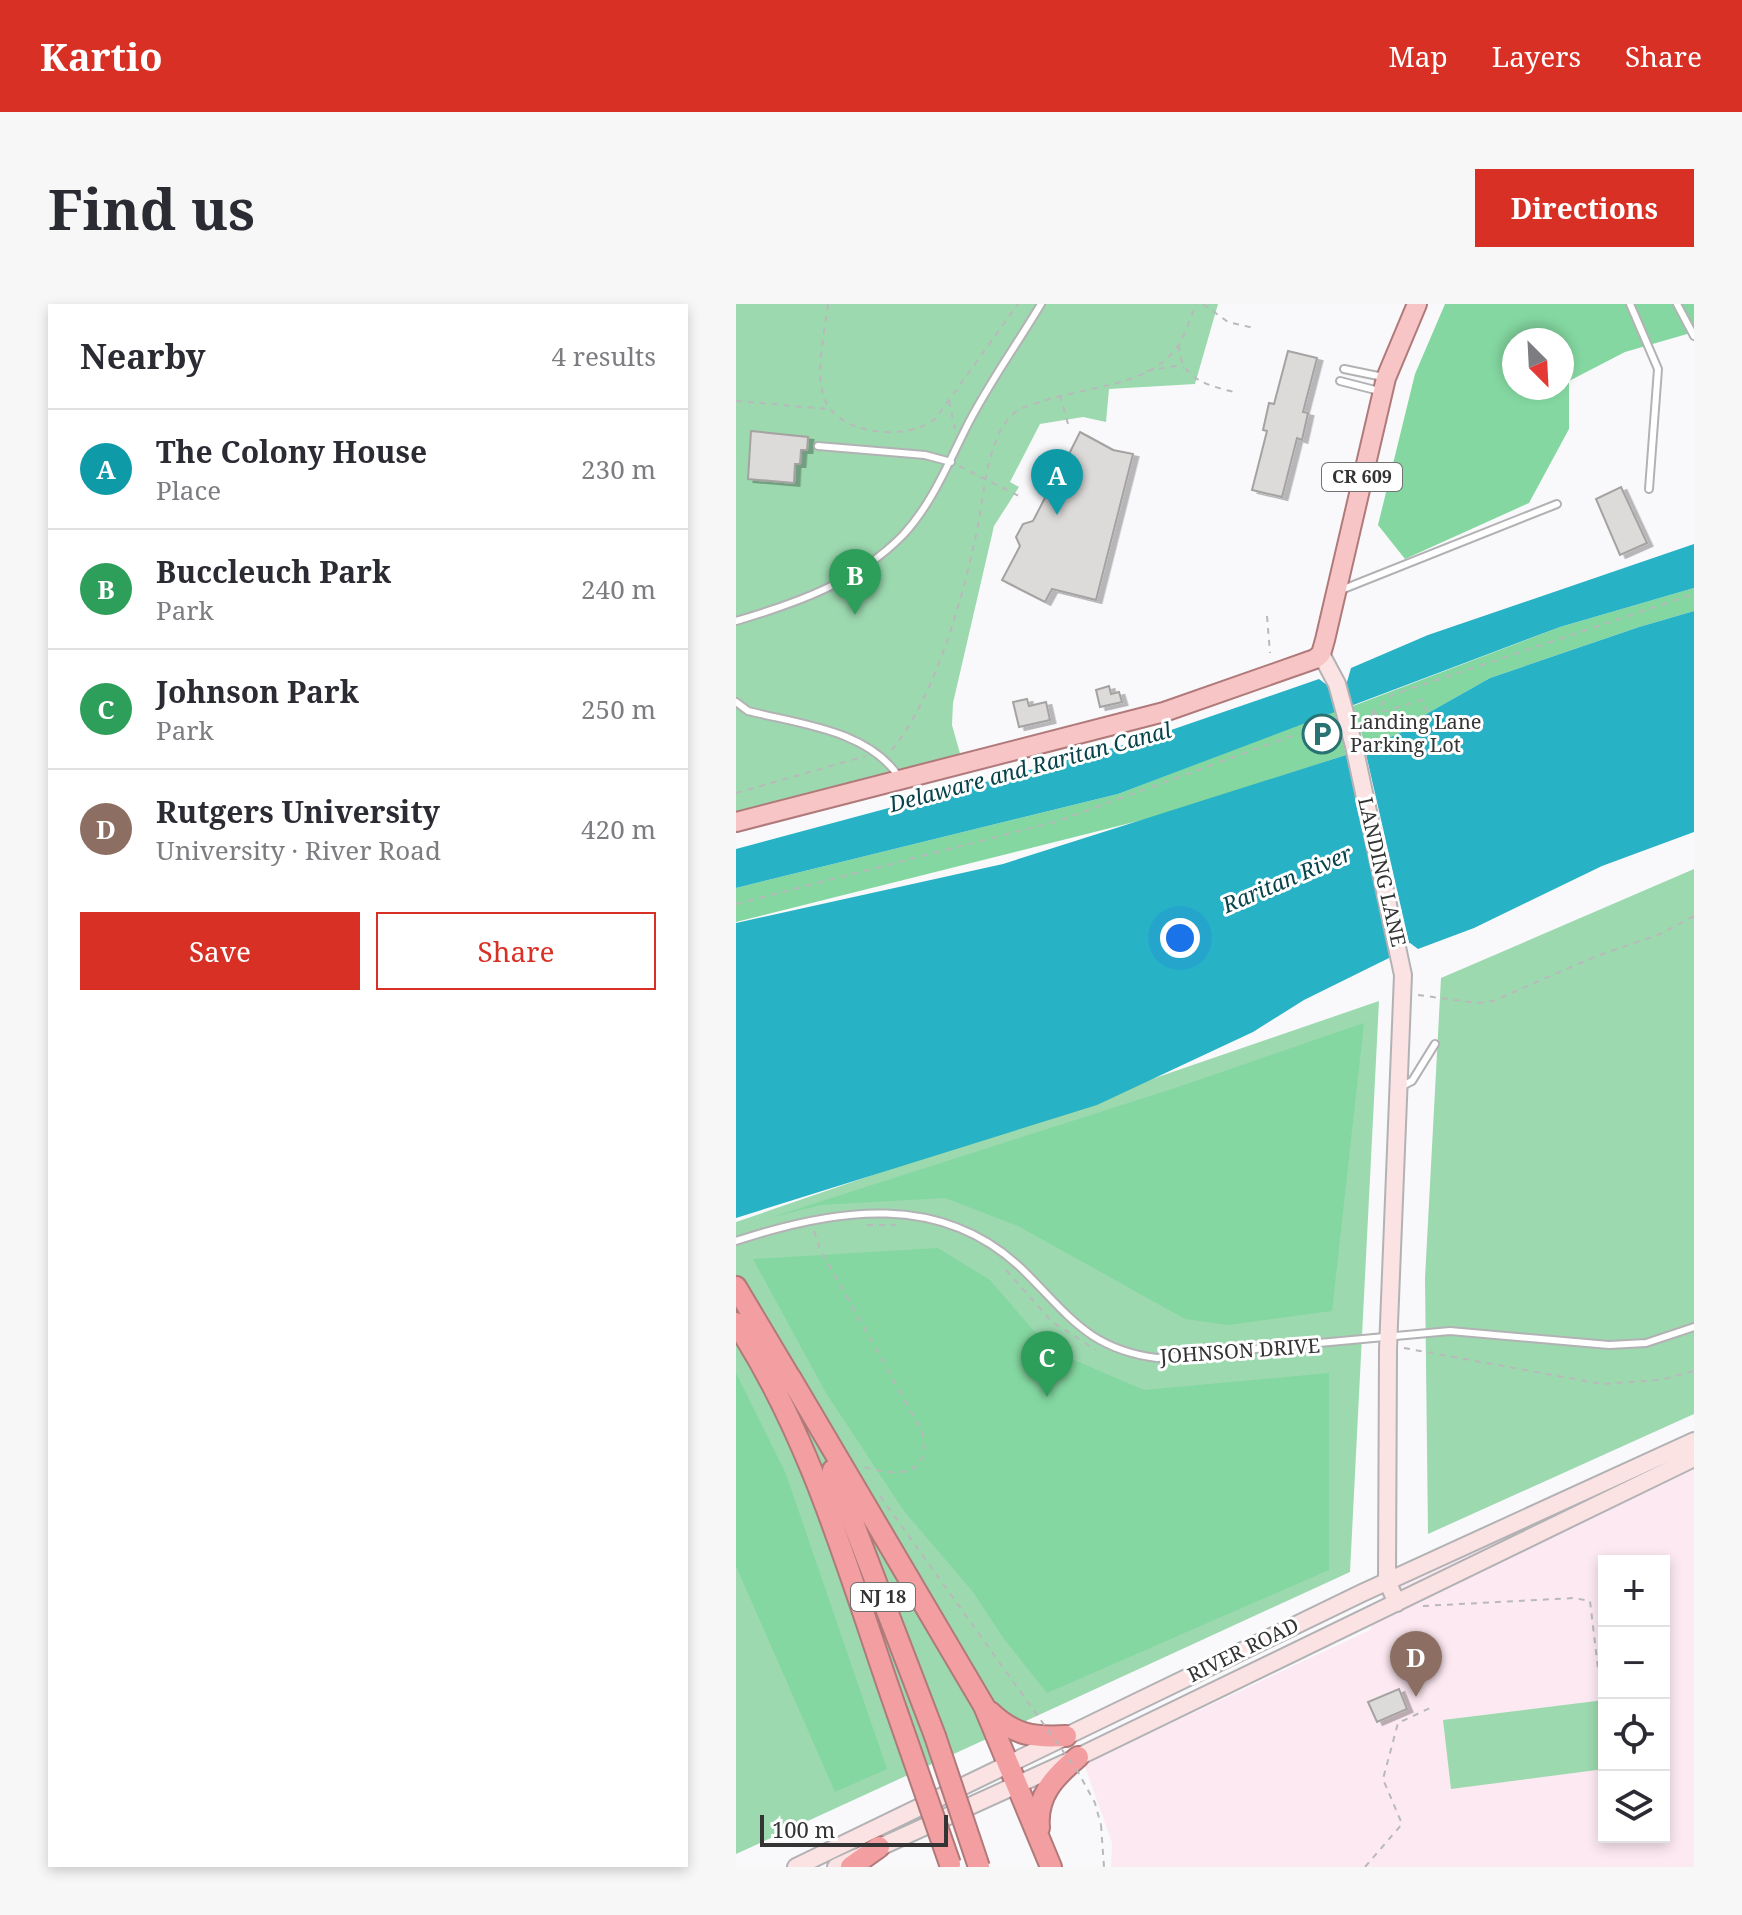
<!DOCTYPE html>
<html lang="en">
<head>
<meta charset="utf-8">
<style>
  :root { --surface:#fff; --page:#f7f7f7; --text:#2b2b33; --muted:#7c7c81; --line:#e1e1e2; --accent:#d93025 }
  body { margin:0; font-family:"Noto Serif",serif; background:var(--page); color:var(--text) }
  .controls { position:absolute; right:24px; bottom:24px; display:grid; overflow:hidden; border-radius:0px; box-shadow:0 4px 12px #0003 }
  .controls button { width:72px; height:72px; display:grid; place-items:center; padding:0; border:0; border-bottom:2px solid var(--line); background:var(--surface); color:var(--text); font:40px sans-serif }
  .compass { position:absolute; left:766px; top:24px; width:72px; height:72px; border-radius:50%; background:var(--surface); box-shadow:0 4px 12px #0003; rotate:156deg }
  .scale { position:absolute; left:24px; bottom:20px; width:188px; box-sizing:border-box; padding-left:8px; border:4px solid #343435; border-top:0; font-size:22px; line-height:28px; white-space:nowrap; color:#343435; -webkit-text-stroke:6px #fff; paint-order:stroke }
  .you { position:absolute; left:444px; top:634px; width:28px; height:28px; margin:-20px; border:6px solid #fff; border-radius:50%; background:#1a73e8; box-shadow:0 0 0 12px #1a73e833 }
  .badge { display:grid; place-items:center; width:52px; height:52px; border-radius:50%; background:var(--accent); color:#fff; font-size:26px; font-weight:700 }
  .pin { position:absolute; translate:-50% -66px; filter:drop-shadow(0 2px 4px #0008) }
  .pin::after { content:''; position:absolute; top:42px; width:28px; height:24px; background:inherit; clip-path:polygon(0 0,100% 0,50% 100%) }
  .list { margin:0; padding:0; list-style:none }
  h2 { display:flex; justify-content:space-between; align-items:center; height:104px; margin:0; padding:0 32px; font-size:34px }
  h2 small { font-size:26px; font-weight:400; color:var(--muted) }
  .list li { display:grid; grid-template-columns:52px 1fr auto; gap:24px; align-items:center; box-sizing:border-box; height:120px; padding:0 32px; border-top:2px solid var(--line) }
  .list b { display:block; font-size:30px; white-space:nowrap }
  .list p { margin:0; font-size:26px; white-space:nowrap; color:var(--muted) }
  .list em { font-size:26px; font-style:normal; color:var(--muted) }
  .actions { display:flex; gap:16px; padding:24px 32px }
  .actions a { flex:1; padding:18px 0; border:2px solid var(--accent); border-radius:0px; text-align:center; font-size:28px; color:var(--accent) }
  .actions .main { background:var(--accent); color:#fff }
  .icon { flex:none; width:44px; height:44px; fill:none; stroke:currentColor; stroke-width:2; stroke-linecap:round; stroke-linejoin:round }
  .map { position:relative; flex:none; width:958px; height:1563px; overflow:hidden; border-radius:0px }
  header { display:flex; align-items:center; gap:48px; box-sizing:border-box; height:112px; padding:0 40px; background:var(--accent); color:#fff }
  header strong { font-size:38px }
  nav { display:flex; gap:44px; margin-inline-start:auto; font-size:28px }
  .intro { display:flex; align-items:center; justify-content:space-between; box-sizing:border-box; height:192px; padding:0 48px }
  h1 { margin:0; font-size:56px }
  .button { padding:20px 36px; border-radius:0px; background:var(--accent); color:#fff; font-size:28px; font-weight:700 }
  main { display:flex; gap:48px; padding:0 48px }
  aside { flex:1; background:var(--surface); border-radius:0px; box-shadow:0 4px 12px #0003 }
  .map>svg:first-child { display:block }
  .education { fill:#fde9f2; fill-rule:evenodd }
  .green { fill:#9cd9af }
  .forest { fill:#84d7a0; fill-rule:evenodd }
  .water { fill:#28b2c5 }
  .pier { fill:#f9f9fc }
  .building { fill:#dddbd9; stroke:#a5a3a1; stroke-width:2; filter:url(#shadow) }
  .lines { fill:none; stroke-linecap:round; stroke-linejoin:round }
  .lane-casing { stroke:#b2b2b5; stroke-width:10 }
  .secondary-casing { stroke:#b2b2b5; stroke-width:20 }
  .primary-casing { stroke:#b07a7b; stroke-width:22 }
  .highway-casing { stroke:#b07a7b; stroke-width:24 }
  .path { stroke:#b9b9bb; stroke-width:2; stroke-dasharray:6 6; stroke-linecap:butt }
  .lane { stroke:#fff; stroke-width:6 }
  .secondary { stroke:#fbe2e3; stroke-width:16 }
  .primary { stroke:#f8c5c7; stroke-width:18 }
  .highway { stroke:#f39fa1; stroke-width:20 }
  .highway-bridge-casing { stroke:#b07a7b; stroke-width:24; stroke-linecap:butt }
  .path-bridge { stroke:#b9b9bb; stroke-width:2; stroke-dasharray:6 6; stroke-linecap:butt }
  .highway-bridge { stroke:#f39fa1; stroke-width:20 }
  .labels { text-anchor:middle; stroke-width:6; stroke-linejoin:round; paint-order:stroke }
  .shield { fill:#fff; stroke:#717172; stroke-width:2 }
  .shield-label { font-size:18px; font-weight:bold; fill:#343435 }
  .poi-label { font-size:20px; fill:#343435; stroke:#fff; text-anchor:start }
  .street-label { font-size:20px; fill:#343435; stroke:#fff }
  .water-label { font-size:22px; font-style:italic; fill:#07434a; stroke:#fff }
</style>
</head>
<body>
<header>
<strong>Kartio</strong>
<nav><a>Map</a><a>Layers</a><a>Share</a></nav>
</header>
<div class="intro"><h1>Find us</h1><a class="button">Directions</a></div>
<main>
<aside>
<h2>Nearby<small>4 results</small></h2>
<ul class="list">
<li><span class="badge" style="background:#0f9aa8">A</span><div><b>The Colony House</b><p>Place</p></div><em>230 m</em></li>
<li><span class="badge" style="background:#2e9e5b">B</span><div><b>Buccleuch Park</b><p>Park</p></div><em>240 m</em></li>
<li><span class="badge" style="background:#2e9e5b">C</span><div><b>Johnson Park</b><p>Park</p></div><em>250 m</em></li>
<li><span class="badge" style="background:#8d6e63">D</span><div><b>Rutgers University</b><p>University · River Road</p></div><em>420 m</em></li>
</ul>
<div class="actions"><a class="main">Save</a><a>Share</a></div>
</aside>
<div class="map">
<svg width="958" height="1563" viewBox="0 0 958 1563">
  <defs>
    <filter id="shadow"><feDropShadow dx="5.5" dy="3" stdDeviation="0" flood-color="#0004"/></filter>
  </defs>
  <rect width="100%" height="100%" fill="#f9f9fc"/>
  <path class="education" d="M958 1145V1563H375L376 1539 348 1460 634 1326 651 1277ZM868 1257H928V1533H868Z"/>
  <path class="green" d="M0 0H482L459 80 373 85 370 118 347 113 304 120 274 178 283 183 258 222 217 399 216 421 225 453 0 510Z
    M958 565V1110L692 1230 689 974 705 674Z
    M643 697 614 1268 0 1550V918Z
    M868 1396V1465L715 1485 707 1416Z"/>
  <path class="forest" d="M709 0H958V28L889 48 833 77V125L793 199 669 255 642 221 679 70ZM778 36H826V84H778Z
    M958 284V307L903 323 754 374 692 409 673 425 630 444 617 402 824 323Z
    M600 407 610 451 426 511 0 618V584L382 490Z
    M628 719 596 1007 492 1021 449 1015 282 922 209 894 85 901 33 914 439 784Z
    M202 944 254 976 297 1026 338 1056 408 1086 593 1069V1266L311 1389 268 1335 237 1288 168 1207 90 1089 17 955Z
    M0 1069 50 1170 151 1465 99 1488 0 1262Z"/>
  <path class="water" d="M958 240V284L824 323 382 490 0 584V545L406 436 583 375 595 384 611 378 615 364 692 331Z
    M958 307V528L866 562 738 624 682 645 674 639 654 644 655 653 568 696 517 728 361 801 0 914V619L267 560 610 451 616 456 629 452 630 444 673 425 692 409 754 374 903 323Z"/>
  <path class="pier" d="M628 441 674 643 656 647 626 449Z"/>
  <path class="building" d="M552 47 581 54 567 108 572 109 566 136 561 134 546 193 516 186 531 127 527 126 533 99 538 100Z
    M15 127 72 133 71 146H65L64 160H59L58 179 12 175Z
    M344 128 377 146 397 150 360 296 316 285 309 298 266 276 284 242 280 233 287 220 297 217 313 186 309 177 317 163 327 162Z
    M885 183 911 239 884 251 860 195Z
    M373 382 375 390 383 388 386 398 364 403 360 386Z
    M291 395 293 402 310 398 314 416 283 423 277 398Z
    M663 1385 671 1405 641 1418 632 1398Z"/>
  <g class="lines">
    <defs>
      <path id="lane" d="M894 0 922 65 913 185
        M941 0 958 32
        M608 65 647 73
        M604 77 643 87
        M82 142 189 151 215 158
        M605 286 821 200
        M0 317C61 299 121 278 167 231 195 201 211 162 229 126 250 83 280 42 305 0
        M0 398 12 407C63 420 132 426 163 473
        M571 427 613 424
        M666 782 676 777 699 740
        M0 937C99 904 206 887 287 966 333 1011 352 1045 421 1054L714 1027 873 1041 910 1039 958 1023"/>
      <path id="secondary" d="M585 350 601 380 618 442 667 671 652 1045 651 1277 661 1299
        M60 1563 626 1289 958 1137
        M100 1563 342 1453 958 1154"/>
      <path id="primary" d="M0 518 428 408 579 355 585 350 589 336 650 74 681 0"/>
      <path id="highway" d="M0 983 59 1082
        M0 1019C77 1136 115 1277 161 1408
        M54 1073 248 1402 315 1563
        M97 1166 199 1432
        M254 1408C278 1431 297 1434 330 1432
        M303 1524C300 1492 318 1473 342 1453
        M115 1563 143 1543"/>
    </defs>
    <use href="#lane" class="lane-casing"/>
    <use href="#secondary" class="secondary-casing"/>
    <use href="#primary" class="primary-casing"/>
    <use href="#highway" class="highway-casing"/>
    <path class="path" d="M92 0C89 27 79 66 88 93 100 132 174 138 200 114L282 0
      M467 0 492 18 518 24
      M443 41C443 76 474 82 502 89
      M411 67 439 62 448 64
      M324 91 332 120
      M0 97 93 105
      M213 97 219 125
      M223 162 283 192
      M531 312 534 349
      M635 411 686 396 692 409
      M626 417 656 391 958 290
      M156 446C200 390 225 300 240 231 248 196 249 143 273 114 282 103 298 100 311 96 353 82 417 82 443 40 450 28 455 13 460 0
      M0 489 130 452
      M0 600 322 517 561 430
      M682 691 741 699 757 697 858 653 924 630 958 612
      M131 921H160
      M78 927 84 945 186 1127C196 1173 161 1173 128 1163
      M270 966 315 1017 360 1046
      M668 1044 866 1080 924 1076 958 1067
      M687 1302 838 1294 854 1297 862 1364 868 1366
      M365 1521 368 1563
      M629 1563 666 1520 647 1475 662 1419 694 1404"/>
    <use href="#lane" class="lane"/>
    <use href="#secondary" class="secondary"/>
    <use href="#primary" class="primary"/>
    <use href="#highway" class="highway"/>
    <defs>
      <path id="highway-bridge" d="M161 1408 214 1560
        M199 1432 243 1563"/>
    </defs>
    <use href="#highway-bridge" class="highway-bridge-casing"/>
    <path class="path-bridge" d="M144 1192 342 1468 359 1499 365 1521"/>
    <use href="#highway-bridge" class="highway-bridge"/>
  </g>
  <defs>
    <symbol id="parking-ring" viewBox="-11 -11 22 22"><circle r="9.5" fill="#fff" stroke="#287273" stroke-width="1.5"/><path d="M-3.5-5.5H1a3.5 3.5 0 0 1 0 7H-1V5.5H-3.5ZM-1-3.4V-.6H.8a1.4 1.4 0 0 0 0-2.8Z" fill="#287273"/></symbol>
  </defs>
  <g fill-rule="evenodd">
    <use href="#parking-ring" x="564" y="408" width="44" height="44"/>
  </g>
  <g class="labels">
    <g class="shield">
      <rect x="586" y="159" width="80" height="28" rx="6"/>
      <rect x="115" y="1279" width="64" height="28" rx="6"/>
    </g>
    <g class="shield-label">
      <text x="626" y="179">CR 609</text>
      <text x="147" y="1299">NJ 18</text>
    </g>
    <g class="poi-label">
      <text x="614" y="425">Landing Lane<tspan x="614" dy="23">Parking Lot</tspan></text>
    </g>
    <g class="street-label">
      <text transform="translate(646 568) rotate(77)" y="7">LANDING LANE</text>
      <text transform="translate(504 1047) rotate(-4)" y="7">JOHNSON DRIVE</text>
      <text transform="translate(507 1346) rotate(-26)" y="7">RIVER ROAD</text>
    </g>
    <g class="water-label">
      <text transform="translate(294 463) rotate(-15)" y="8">Delaware and Raritan Canal</text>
      <text transform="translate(551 575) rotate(-23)" y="8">Raritan River</text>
    </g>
  </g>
</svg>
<div class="controls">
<button>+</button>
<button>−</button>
<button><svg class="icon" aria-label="locate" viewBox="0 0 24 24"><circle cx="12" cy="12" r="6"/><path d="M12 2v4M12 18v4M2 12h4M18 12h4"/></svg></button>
<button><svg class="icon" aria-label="layers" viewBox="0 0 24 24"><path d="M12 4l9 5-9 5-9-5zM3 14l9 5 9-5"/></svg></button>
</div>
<svg class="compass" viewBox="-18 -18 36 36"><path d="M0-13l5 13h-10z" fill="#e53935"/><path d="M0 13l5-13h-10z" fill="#7c7c81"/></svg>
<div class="scale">100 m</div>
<div class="you"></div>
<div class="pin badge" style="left:321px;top:211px;background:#0f9aa8">A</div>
<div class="pin badge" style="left:119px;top:311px;background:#2e9e5b">B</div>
<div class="pin badge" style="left:311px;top:1093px;background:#2e9e5b">C</div>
<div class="pin badge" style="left:680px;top:1393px;background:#8d6e63">D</div>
</div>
</main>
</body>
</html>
